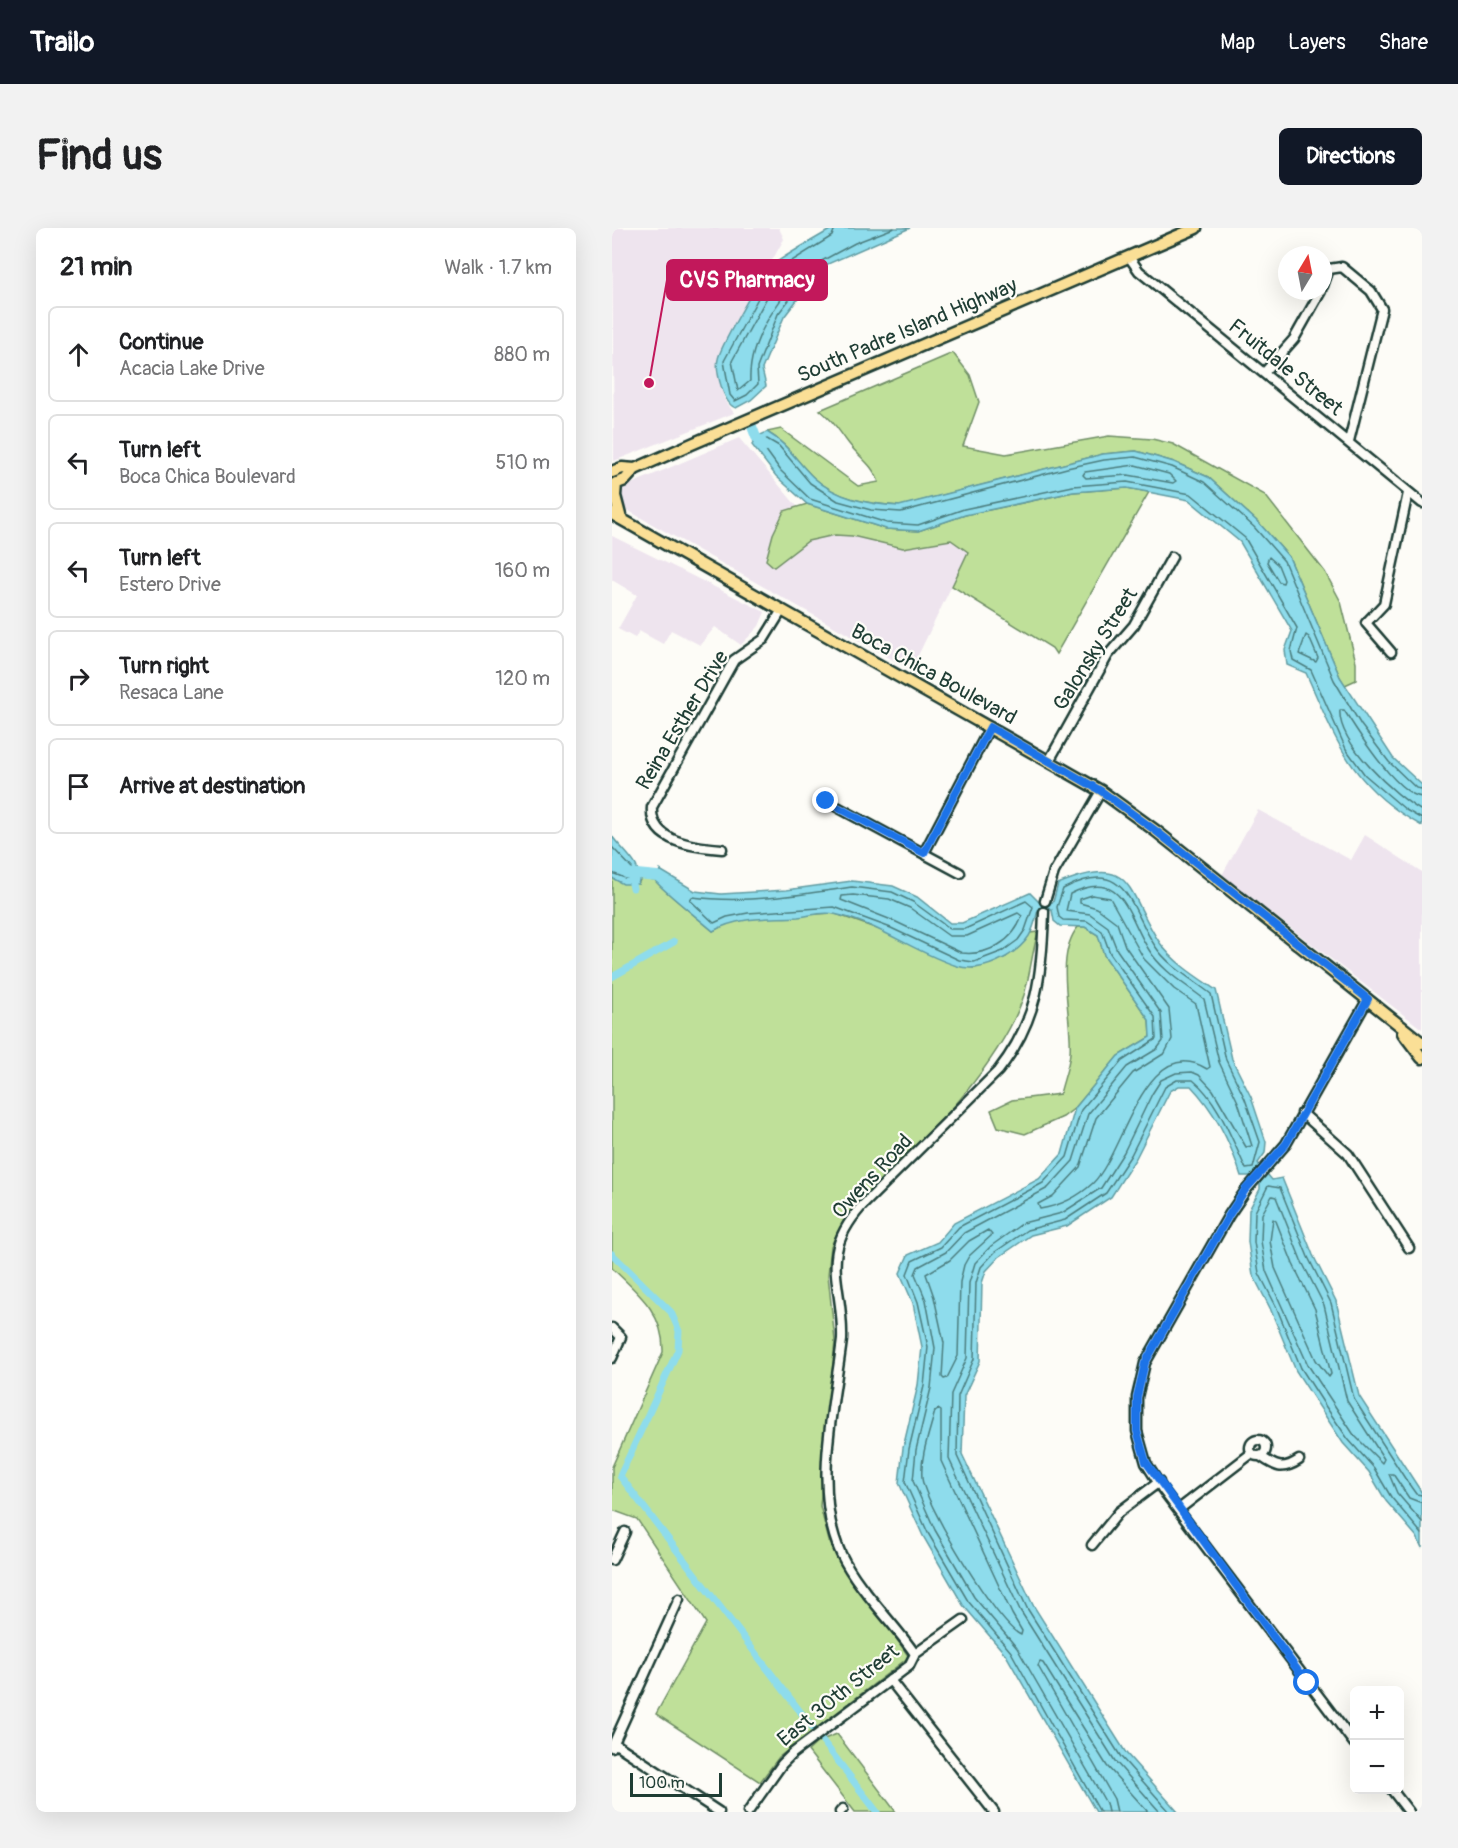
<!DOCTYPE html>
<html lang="en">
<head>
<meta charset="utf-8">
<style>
  :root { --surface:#fff; --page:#f2f2f2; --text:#202124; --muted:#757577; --line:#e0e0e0; --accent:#111827 }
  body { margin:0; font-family:Pangolin,sans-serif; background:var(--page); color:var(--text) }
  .controls { position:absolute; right:18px; bottom:18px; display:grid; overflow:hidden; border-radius:9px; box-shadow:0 6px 24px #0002 }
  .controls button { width:54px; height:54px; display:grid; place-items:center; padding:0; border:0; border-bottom:2px solid var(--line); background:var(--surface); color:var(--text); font:30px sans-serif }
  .compass { position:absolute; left:666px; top:18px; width:54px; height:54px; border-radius:50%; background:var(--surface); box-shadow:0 6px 24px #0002; rotate:10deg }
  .scale { position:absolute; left:18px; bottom:15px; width:92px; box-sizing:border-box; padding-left:6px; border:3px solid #1f3d34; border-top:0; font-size:16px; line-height:21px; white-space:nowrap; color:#1f3d34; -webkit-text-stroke:4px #fdfcf7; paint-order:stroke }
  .stop { position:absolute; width:18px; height:18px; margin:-14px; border:4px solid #1a73e8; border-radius:50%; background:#fff }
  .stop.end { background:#1a73e8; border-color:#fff; box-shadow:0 2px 6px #0008 }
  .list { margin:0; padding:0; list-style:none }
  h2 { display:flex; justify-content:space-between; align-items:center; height:78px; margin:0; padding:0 24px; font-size:26px }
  h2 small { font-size:20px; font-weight:400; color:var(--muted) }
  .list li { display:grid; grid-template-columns:39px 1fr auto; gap:18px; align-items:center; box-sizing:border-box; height:96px; margin:0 12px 12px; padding:0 12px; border:2px solid var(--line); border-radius:9px }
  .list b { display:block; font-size:22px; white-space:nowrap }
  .list p { margin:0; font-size:20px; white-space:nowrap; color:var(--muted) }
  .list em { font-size:20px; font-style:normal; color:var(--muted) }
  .icon { flex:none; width:33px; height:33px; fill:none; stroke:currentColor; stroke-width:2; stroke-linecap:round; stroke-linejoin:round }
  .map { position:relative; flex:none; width:810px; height:1584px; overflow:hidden; border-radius:9px }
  header { display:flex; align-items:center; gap:36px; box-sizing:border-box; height:84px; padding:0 30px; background:var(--accent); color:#fff }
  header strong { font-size:28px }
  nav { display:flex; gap:33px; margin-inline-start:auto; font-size:21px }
  .intro { display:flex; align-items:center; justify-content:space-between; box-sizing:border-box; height:144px; padding:0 36px }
  h1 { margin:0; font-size:42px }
  .button { padding:15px 27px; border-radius:9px; background:var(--accent); color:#fff; font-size:21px; font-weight:700 }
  main { display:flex; gap:36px; padding:0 36px }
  aside { flex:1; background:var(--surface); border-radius:9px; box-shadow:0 6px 24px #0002 }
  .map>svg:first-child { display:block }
  .built { fill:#eee4ee }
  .green { fill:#bfe099; stroke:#6f8e66; stroke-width:1.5 }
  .water { fill:#8edcec; stroke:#629ca2; stroke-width:1.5 }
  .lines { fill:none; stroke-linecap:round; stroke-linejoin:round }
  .shore { stroke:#4b7d7e; stroke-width:1.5 }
  .canal { stroke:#8edcec; stroke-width:7 }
  .river { stroke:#8edcec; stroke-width:10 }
  .minor-casing { stroke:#1f3d34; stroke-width:13 }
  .major-casing { stroke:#1f3d34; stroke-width:15 }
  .minor { stroke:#fdfcf7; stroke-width:8 }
  .major { stroke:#fadf96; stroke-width:10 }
  .route { stroke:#1a73e8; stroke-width:8 }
  .labels { text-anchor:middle; stroke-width:4.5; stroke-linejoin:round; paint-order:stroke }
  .street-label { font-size:21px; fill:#1f3d34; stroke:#fdfcf7 }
  .leader { fill:none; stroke:#c2185b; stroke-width:2 }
  .callout-dot { fill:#c2185b; stroke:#fdfcf7; stroke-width:2 }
  .callout { fill:#c2185b; stroke:#c2185b; stroke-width:2 }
  .callout-label { font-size:22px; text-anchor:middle; font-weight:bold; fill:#fff }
</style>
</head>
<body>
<header>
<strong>Trailo</strong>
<nav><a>Map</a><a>Layers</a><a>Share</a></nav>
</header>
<div class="intro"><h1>Find us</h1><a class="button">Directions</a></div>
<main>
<aside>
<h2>21 min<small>Walk · 1.7 km</small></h2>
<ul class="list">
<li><svg class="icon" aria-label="ahead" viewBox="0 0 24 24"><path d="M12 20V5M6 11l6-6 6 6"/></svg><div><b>Continue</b><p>Acacia Lake Drive</p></div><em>880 m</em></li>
<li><svg class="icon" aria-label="left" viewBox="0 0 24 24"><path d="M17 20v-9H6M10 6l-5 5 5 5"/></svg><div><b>Turn left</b><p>Boca Chica Boulevard</p></div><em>510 m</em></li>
<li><svg class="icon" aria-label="left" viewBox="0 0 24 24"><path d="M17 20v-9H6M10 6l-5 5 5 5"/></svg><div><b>Turn left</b><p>Estero Drive</p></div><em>160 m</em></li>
<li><svg class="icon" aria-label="right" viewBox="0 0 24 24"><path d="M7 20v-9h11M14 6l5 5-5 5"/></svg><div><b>Turn right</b><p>Resaca Lane</p></div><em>120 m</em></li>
<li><svg class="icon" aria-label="arrive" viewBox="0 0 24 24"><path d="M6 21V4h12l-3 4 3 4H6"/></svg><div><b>Arrive at destination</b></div></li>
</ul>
</aside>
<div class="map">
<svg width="810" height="1584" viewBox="0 0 810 1584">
  <rect width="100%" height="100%" fill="#fdfcf7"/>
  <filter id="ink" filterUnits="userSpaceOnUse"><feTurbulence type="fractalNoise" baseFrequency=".0167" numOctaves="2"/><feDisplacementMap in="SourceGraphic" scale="12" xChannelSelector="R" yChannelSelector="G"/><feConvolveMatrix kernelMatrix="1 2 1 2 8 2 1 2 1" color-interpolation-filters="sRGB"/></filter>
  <g filter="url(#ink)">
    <path class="built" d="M0 0H167L172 11 105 132 112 170 122 185 2 233Z
      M127 210 189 283 301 316 335 304 360 316 299 442 8 278 6 269 10 260Z
      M0 308 153 384 147 398 129 417 103 399 88 417 59 402 51 416 27 403 23 410 6 401 25 367 0 352Z
      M646 582 739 632 753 607 810 644V801L610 647Z"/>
    <path class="green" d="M341 125 358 147 367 174 351 218 394 226 497 208 540 211 561 216 653 267 713 344 729 374 744 434V452L733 457 728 449 677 329 647 295 596 249 562 234 524 223 491 226 289 278C257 276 227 272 202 250 185 234 176 216 155 204L169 201 246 258 267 254C261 237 248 230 237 216 226 202 224 195 208 182Z
      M515 260 537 264 444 426 440 420 340 358 356 324 339 312 291 320 240 308 223 307 196 313 162 339 154 332 161 306 172 283 195 276 274 301 306 303 353 287 415 274 461 264Z
      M0 644 26 656 29 650 43 652C46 659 91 694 101 703L117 694 137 690 221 685 277 705 345 738 363 740 394 729 410 716 418 705 426 704C420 725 418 747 412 767 386 847 284 940 226 1003L219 1018 216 1047 223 1113 208 1278 217 1313 297 1429 167 1529 148 1554 44 1486 94 1395 25 1291 0 1282V1239L51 1124C52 1085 26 1065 0 1040Z
      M466 699H473L486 707 492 727 537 792 538 809 506 828 463 880 451 889 413 906 386 899 379 882 400 872 448 866C451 853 457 838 458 825 461 789 441 729 466 699Z
      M225 1506 284 1584H243L196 1523 207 1513Z"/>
    <path class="water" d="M221 0H298L211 38 172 89 150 141 154 158 139 172 124 180C112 177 103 143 106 131 108 120 146 52 155 42 163 32 207 9 221 0Z
      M155 204C176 216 185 234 201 249 225 271 256 276 287 278L491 226 524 223 562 234 596 249 647 295 677 329 728 449 781 530 810 557V598C739 559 725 514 694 445L675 437 673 422 680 403 628 314 577 272 515 260 461 264 353 287 306 303 274 301 195 276 164 248 140 217 144 209Z
      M0 608C10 623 33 638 26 656H11L0 650Z
      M48 642 83 663 109 666 174 662 240 653 281 658 305 669 338 695H350L418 665 427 674H441L446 656C524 623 514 665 548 715 562 735 585 749 604 762L620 831 639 869 654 914 653 925 646 935 660 952 670 950 701 1027 724 1073 747 1168 810 1265V1320L805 1309 774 1273 757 1244 731 1215 684 1143 658 1080 641 1047 636 1014 637 982 648 961V956L639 948H629C619 916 602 882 579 858H567L558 863 524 930 499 969 455 998 419 1007 387 1029 374 1043 370 1055 368 1133 352 1168 350 1226 421 1377 514 1525 566 1584H484L394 1427 351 1377 311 1308 287 1255 291 1220 306 1157 310 1119 301 1075 288 1045 296 1027 326 1014 342 995 427 951 450 926 463 880 506 828 538 809 537 792 492 727 486 707 473 699 448 698 442 693 440 682H426C424 690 422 700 417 708 404 728 369 746 345 738 305 726 266 695 222 686 211 683 197 688 186 689 156 691 128 688 101 703 91 694 46 659 43 652Z"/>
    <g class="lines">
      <path class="shore" d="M223 0 220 8 159 46 112 133 118 167 123 173 135 167 146 156 145 140 166 86 206 35 243 15 282 0
        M187 38 190 39 191 42C166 74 136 112 138 153L126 163 120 133 165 51Z
        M523 237 557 246 564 253 561 255 516 247 474 250 471 247 473 244Z
        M657 329 666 337 672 352 671 355 667 354 655 334Z
        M694 407 697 409 706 430 704 434 687 426Z
        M810 561 804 560 777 534 749 497 722 452 672 333 642 299 592 254 560 239 523 229 492 232 455 240 289 284 259 282 226 273 198 255 167 218 155 211 148 214 169 243 198 271 275 295 306 297 352 281 461 258 515 254 579 266 633 310 685 400 679 423 681 432 699 442 734 521 753 547 794 582 810 591
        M810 569C785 567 745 503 732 482H728C725 514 783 568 810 583
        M0 619 20 640 22 648 13 650 0 645
        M240 659 280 664 301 674 338 701H353L414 673 421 679 413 702 406 712 391 723 362 734 347 732 279 700 222 679 136 685 115 689 102 695 78 672 80 669C133 676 188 667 240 659Z
        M241 667 277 671 298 680 337 708H355L406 685 410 688C402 713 375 728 350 725L282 693 229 672 230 668Z
        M480 667 498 670 532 731 562 761 584 776 598 839 595 841C533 803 512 925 481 955 466 969 447 978 428 981L426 976 441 968 468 939 484 890 521 845 553 825 560 811 557 781 513 718 505 695 485 680 468 675V671Z
        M660 968 664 969 689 1032 712 1077 735 1173 772 1231 770 1235 742 1207 696 1137 654 1043 649 1013 650 986Z
        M661 991 664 993 681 1036 703 1081 719 1146 717 1149 704 1132 663 1040 658 1013Z
        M376 1002 380 1007 357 1028 352 1037 348 1054 346 1128 335 1150 332 1151 330 1149 332 1115 322 1069 314 1046 338 1032 357 1013Z
        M326 1181 329 1183V1233L400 1386 410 1403 409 1407C387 1399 312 1275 310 1250 308 1228 318 1203 323 1183Z
        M810 1267 804 1266 794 1252 742 1171 719 1075 696 1029 668 960 656 958 643 984 642 1014 647 1045 664 1078 689 1140 714 1179 736 1211 762 1240 779 1269 810 1306
        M810 1275 797 1270 781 1246H777L785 1265 810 1294
        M488 1584 399 1424 356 1373 316 1305 293 1254 297 1221 312 1158 316 1119 306 1074 295 1046 300 1033 329 1019 347 999 431 955 455 929 469 882 510 833 544 811 543 789 498 725 490 703 475 693 451 692 447 689 445 679 451 661C515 627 517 678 543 718 556 738 580 751 599 766L614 832 633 871 648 914 641 940 634 941C620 912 607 873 581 852H565L553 859 519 927 494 965 453 992 415 1002 383 1024 369 1039 364 1055 362 1131 346 1168 345 1228 415 1380 509 1529 558 1584
        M496 1584 494 1575 405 1420 362 1369 323 1302 301 1253 304 1222 319 1160 323 1120 314 1072 303 1046 306 1039 334 1024 352 1005 436 960 461 933 476 886 515 839 545 821 551 813 549 785 505 722 496 699 478 686 454 683 458 666C512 639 515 688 537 722 550 743 573 756 592 771L607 834 626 874 640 918 634 919 601 862 587 847 580 844 564 845 549 852 540 866 512 924 489 960 450 985 411 995 379 1018 363 1035 357 1055 355 1130 339 1166 337 1231 408 1382 503 1533 548 1584
        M505 1584 502 1571 426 1438 428 1434 431 1435 495 1538 536 1584"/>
      <path class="canal" d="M20 656 21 660
        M0 749 62 714
        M0 1026 59 1084 67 1103 66 1122 8 1248 265 1584"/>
      <path class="river" d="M139 196 144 209 154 218
        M14 645 45 648 56 655"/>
      <defs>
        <path id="minor" d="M517 29 527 43 810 275
          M711 58 717 41 730 39 759 63 770 81 737 213
          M652 145 682 111 709 63
          M779 424 754 395 772 376 796 265
          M437 533 496 427 522 397 560 329
          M214 573 348 645
          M110 621C84 619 37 615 40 579L122 432 152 411 170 382
          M312 625 378 499
          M433 673 442 644 489 563
          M690 885 736 926 797 1020
          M0 1100 9 1109 0 1130
          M638 1220a8 8 0 1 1 16 0a8 8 0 1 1-16 0Z
          M648 1228C664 1239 670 1243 687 1232
          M566 1282 640 1225
          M480 1317 507 1284 547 1254
          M0 1332 13 1304
          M303 1426C280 1392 247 1363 229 1326 200 1263 222 1178 230 1112 232 1055 205 1029 249 979L386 843C426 792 430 747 432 684
          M278 1452 382 1584
          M2 1515 107 1584
          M742 1515 551 1262 534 1235 525 1203V1169L533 1135 617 987 634 962 674 916 756 771
          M0 1519 67 1371
          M780 1562 797 1584
          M136 1584 170 1536 181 1525 297 1438 303 1426 351 1392
          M228 1584 231 1581"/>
        <path id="major" d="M0 244 10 240 23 241
          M4 255 3 268 9 291
          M0 257 13 252 23 241 82 215 584 0
          M0 286 489 563 544 603 810 815
          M791 805 810 830"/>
      </defs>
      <use href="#minor" class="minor-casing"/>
      <use href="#major" class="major-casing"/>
      <use href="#minor" class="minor"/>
      <use href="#major" class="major"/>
    </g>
  </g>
  <g class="lines" filter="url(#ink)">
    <path class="route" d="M214 573 312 625 378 499 489 563 544 603 756 771 674 916 633 962 617 987 533 1135 525 1169V1203L534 1234 695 1455"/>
  </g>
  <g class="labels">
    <g class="street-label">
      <text transform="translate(295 102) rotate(-23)" y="7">South Padre Island Highway</text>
      <text transform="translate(674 139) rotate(39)" y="7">Fruitdale Street</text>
      <text transform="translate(483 421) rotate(-58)" y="7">Galonsky Street</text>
      <text transform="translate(322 446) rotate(29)" y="7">Boca Chica Boulevard</text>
      <text transform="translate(70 492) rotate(-59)" y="7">Reina Esther Drive</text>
      <text transform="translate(260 948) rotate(-47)" y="7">Owens Road</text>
      <text transform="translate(226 1467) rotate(-39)" y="7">East 30th Street</text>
    </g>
  </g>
  <path class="leader" d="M37 155L55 52"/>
  <circle class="callout-dot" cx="37" cy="155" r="6"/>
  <rect class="callout" x="55" y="32" width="160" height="40" rx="6"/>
  <g class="callout-label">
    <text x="135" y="59">CVS Pharmacy</text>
  </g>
</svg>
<div class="controls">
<button>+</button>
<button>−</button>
</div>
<svg class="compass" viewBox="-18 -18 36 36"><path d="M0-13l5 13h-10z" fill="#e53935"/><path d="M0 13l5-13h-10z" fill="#757577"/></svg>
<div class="scale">100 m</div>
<div class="stop" style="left:695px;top:1455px"></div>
<div class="stop end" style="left:214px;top:573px"></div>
</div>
</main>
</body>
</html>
